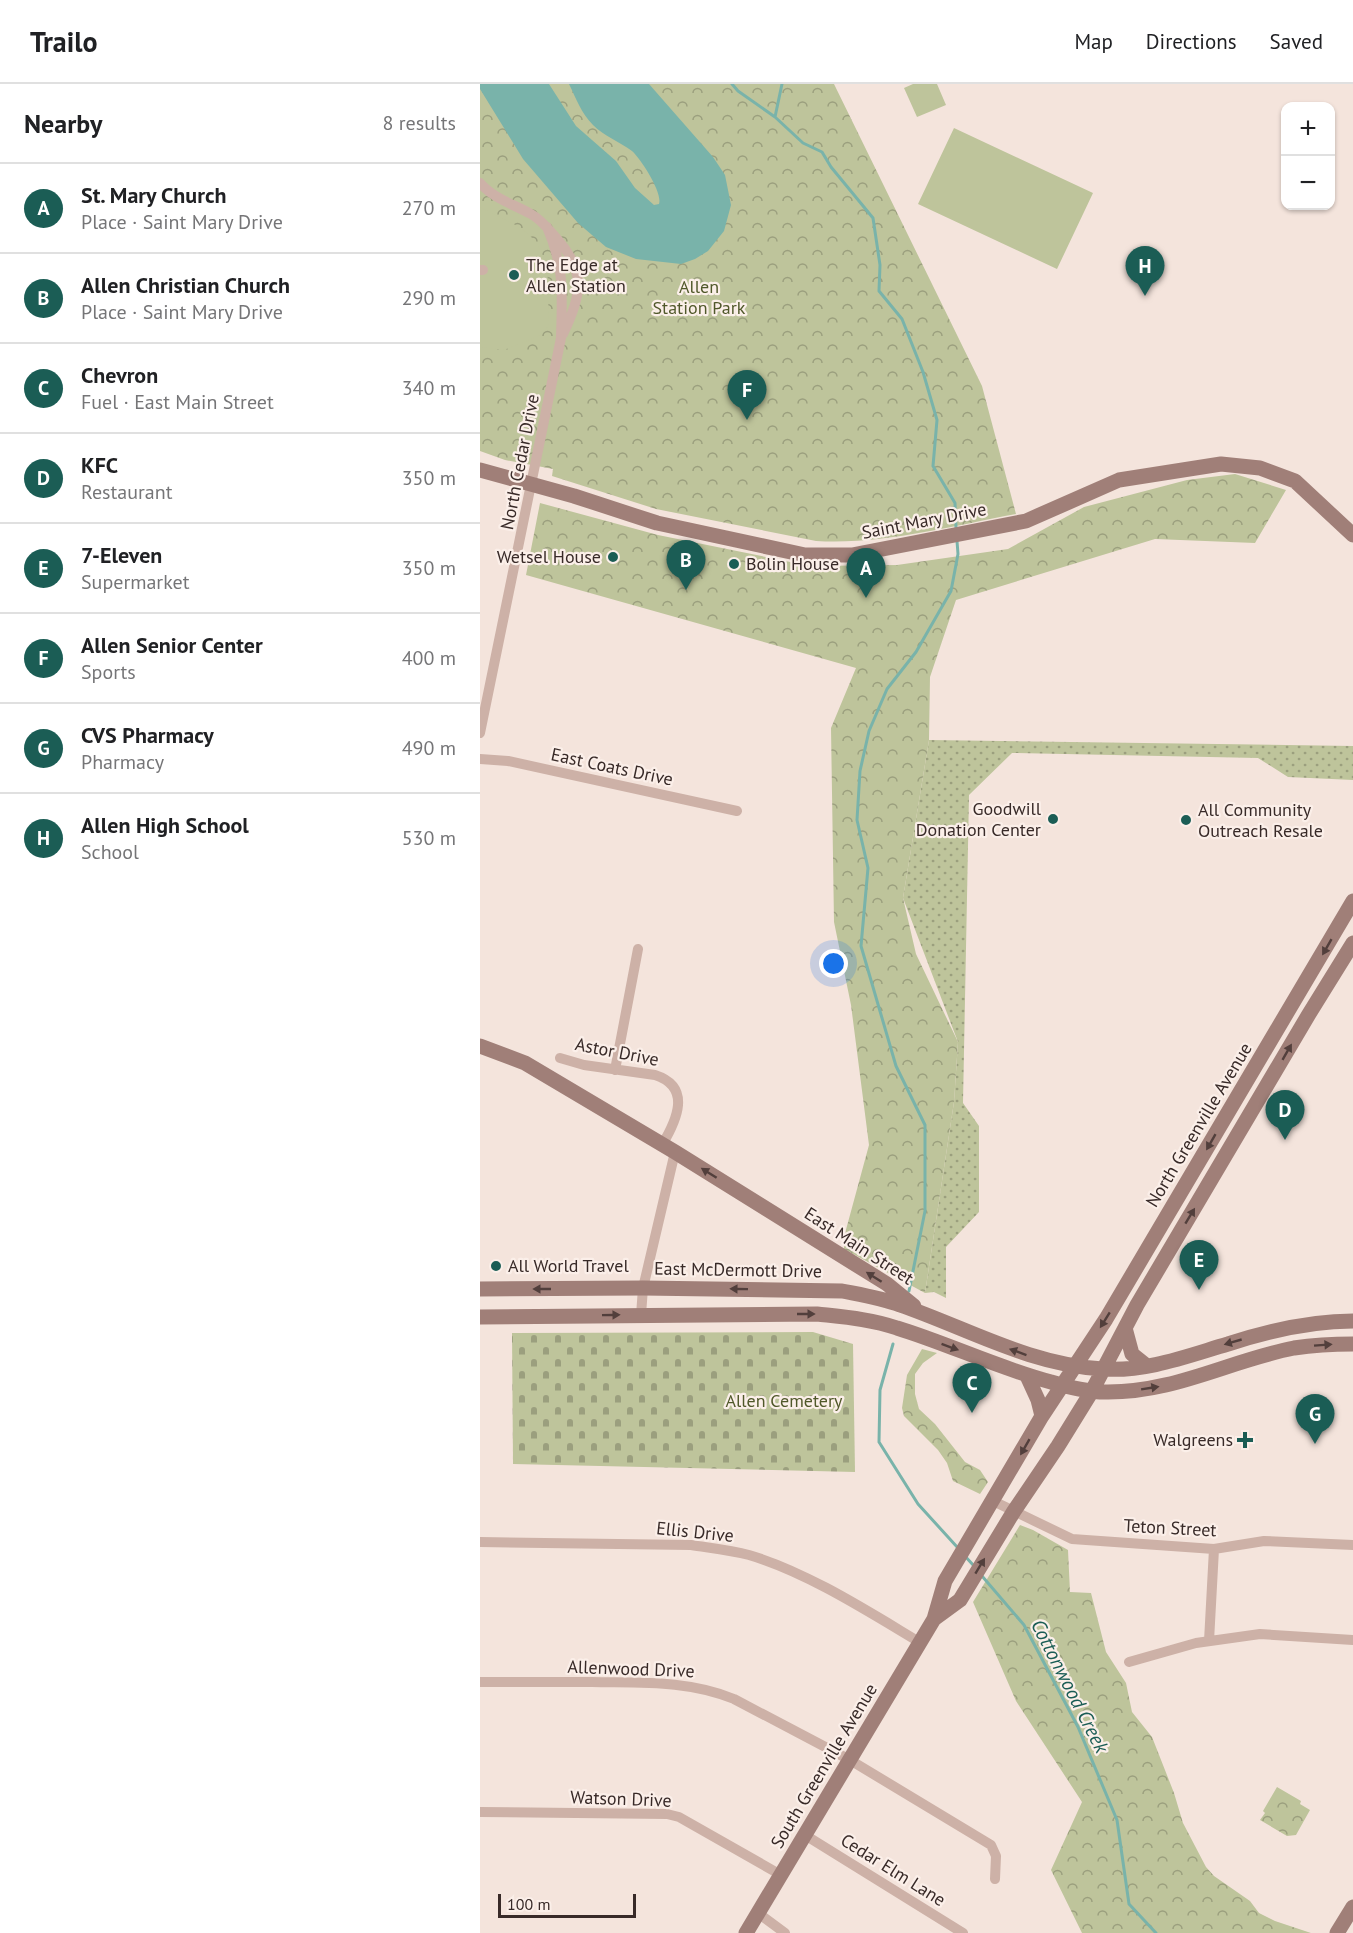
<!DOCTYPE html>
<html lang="en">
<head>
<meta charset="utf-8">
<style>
  :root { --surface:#fff; --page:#f6f6f6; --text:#202124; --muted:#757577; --line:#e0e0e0; --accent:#1b5d55 }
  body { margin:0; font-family:"PT Sans",sans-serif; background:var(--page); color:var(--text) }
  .controls { position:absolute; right:18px; top:18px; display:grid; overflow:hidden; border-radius:12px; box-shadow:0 2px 4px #0004 }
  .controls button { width:54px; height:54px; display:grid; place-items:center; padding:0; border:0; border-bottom:2px solid var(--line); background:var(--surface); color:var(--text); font:30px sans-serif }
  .scale { position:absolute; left:18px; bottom:15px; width:138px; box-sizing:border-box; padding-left:6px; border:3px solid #382a28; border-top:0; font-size:16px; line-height:21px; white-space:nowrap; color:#382a28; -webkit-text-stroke:4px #fbefe9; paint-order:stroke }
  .you { position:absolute; left:354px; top:880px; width:21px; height:21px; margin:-15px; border:4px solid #fff; border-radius:50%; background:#1a73e8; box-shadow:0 0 0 9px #1a73e833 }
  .badge { display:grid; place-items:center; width:39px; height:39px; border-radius:50%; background:var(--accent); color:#fff; font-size:20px; font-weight:700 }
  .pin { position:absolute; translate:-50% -50px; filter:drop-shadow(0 2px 3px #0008) }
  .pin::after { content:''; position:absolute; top:32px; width:21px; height:18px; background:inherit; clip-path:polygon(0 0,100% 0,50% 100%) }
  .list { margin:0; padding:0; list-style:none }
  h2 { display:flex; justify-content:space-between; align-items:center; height:78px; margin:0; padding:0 24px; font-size:26px }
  h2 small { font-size:20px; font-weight:400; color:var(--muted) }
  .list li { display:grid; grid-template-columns:39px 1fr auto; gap:18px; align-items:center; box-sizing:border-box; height:90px; padding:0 24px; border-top:2px solid var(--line) }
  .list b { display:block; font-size:22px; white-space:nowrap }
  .list p { margin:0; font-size:20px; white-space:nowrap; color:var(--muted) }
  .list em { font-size:20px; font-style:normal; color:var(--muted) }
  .map { position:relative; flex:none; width:873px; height:1849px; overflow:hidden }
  header { display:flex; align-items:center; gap:36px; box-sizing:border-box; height:84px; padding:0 30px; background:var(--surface); border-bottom:2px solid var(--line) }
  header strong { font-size:28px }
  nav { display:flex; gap:33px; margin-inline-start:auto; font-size:21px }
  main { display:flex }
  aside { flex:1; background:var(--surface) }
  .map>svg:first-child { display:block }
  .grass { fill:url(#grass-dots) }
  .forest { fill:url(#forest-crowns) }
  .cemetery { fill:url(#cemetery-stones) }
  .pitch { fill:#bec49b }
  .water { fill:#79b3aa }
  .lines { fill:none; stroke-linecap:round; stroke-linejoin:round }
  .stream { stroke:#79b3aa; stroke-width:3 }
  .street { stroke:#cdb1a7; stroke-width:10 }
  .secondary { stroke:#a07f78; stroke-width:15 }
  .oneway { fill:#523f3c }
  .poi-dot { fill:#1b5d55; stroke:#fbefe9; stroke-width:2 }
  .labels { text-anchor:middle; stroke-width:4.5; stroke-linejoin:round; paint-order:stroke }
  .poi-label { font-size:18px; fill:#382a28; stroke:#fbefe9; text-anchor:start }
  .park-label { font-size:18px; fill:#50582a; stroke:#fbefe9 }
  .street-label { font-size:18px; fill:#382a28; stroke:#fbefe9 }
  .water-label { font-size:20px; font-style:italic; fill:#1b5d55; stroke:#fbefe9 }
</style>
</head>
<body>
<header>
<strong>Trailo</strong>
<nav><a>Map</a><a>Directions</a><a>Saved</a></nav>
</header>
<main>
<aside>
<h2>Nearby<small>8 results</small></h2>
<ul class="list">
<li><span class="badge">A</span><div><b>St. Mary Church</b><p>Place · Saint Mary Drive</p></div><em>270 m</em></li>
<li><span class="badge">B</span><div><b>Allen Christian Church</b><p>Place · Saint Mary Drive</p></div><em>290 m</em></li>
<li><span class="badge">C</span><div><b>Chevron</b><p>Fuel · East Main Street</p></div><em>340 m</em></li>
<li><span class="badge">D</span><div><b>KFC</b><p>Restaurant</p></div><em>350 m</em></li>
<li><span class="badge">E</span><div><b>7-Eleven</b><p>Supermarket</p></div><em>350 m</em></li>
<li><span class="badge">F</span><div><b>Allen Senior Center</b><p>Sports</p></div><em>400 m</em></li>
<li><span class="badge">G</span><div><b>CVS Pharmacy</b><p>Pharmacy</p></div><em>490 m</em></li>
<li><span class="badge">H</span><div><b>Allen High School</b><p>School</p></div><em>530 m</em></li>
</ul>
</aside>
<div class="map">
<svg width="873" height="1849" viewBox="0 0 873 1849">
  <defs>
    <pattern id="grass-dots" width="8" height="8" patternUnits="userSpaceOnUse" patternTransform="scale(1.5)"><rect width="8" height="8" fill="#bec49b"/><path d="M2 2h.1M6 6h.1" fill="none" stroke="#9b9f7e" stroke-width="1.8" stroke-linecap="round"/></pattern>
    <pattern id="forest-crowns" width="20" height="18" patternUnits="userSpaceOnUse" patternTransform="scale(1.5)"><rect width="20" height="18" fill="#bec49b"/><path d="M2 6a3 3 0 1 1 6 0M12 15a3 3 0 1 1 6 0" fill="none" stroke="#9b9f7e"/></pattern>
    <pattern id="cemetery-stones" width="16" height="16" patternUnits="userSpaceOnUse" patternTransform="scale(1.5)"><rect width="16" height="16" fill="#bec49b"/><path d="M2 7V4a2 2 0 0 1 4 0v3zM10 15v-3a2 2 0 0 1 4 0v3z" fill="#9b9f7e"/></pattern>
  </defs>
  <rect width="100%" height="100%" fill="#f4e4dc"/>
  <path class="grass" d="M449 656 873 662V696L808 693 778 674 532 669 489 711 483 1019 499 1042V1128L466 1163V1214L454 1208 445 1209 474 1018 478 958 423 814Z"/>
  <path class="forest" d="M0 0H354L502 302 536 430C471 442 402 461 336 457L176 425 72 392 73 385 25 376 0 367Z
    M755 390 806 406 775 459 675 455 476 516 450 593 449 656 423 814 436 870 478 958 474 1018 445 1209 364 1165V1153L389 1061 371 921 354 838 351 644 376 584 46 491 60 419 178 451 330 482 417 481 528 465 604 423 707 396Z
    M442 1265 457 1269 443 1279 435 1290V1310L439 1325 455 1340 485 1378 500 1386 508 1398 500 1410 473 1397 467 1379 458 1366 424 1332 422 1324 427 1291Z
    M540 1441 553 1446 588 1466 590 1508 611 1509 626 1568 646 1599 652 1628 672 1653 694 1709 703 1739 726 1783 734 1792 770 1817 779 1829 795 1837 831 1849H602L571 1786 602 1718 536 1617 493 1518Z
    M797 1703 821 1717 820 1720 830 1726 816 1751 807 1752 780 1736 785 1729 783 1727Z"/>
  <path class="cemetery" d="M333 1248 373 1260 375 1388 33 1380 32 1249Z"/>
  <path class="pitch" d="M433 0H457L466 21 437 33 424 4Z
    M474 44 613 109 577 185 438 120Z
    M0 123C14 131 33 138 46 148 74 172 68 208 68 242L61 251 24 266 0 263Z"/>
  <path class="water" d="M0 0H69L96 42 136 77 155 104 174 121 179 120C183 109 161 75 152 67 140 58 124 52 113 41 101 29 96 14 89 0H169L233 73 245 91 251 121 244 147 228 167 215 175 201 180 156 175 126 163 98 139 43 75 0 5Z"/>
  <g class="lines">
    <path class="stream" d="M252 0 258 7 295 33 323 59 342 68 351 83 393 134 400 181 399 207 422 235 443 288 457 336 453 382 475 419 476 444
      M295 33 302 0
      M429 1207 445 1127V1041L416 982 381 862 388 784 377 736 380 687 389 647 407 605 436 568 471 507 478 470 477 457
      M413 1260 400 1306 399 1358 438 1420 478 1464
      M484 1471 494 1482
      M502 1492 544 1541 598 1643 637 1736 649 1820 676 1849"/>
    <path class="street" d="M0 99C14 115 33 120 51 130 62 136 70 147 78 156 107 189 101 213 83 250
      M0 186H3
      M0 649 81 254C82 211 85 184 67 143
      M0 675 28 677 257 727
      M80 974 104 981 175 991C212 1003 197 1036 182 1061
      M135 986 158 865
      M161 1231 163 1204 195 1068
      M513 1417 592 1455 734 1465 784 1457 873 1461
      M0 1458 211 1461C230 1464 250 1466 269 1471 327 1488 389 1528 441 1559
      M729 1557 734 1465
      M649 1578 716 1559 780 1550 873 1556
      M0 1598C37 1598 74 1598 112 1598 160 1599 208 1596 254 1615L370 1676 511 1761 516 1772 515 1795
      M0 1728 187 1730 199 1733 301 1791
      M325 1751 483 1849
      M278 1829 305 1849"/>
    <path class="secondary" d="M0 386 94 412 177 439 325 471H372L546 437 639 396 741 380 780 384 815 397 873 451
      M0 962 45 979 195 1068 407 1200 434 1222
      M0 1205 163 1204 362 1207C382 1211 401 1214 420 1221 487 1244 550 1281 623 1285 666 1288 707 1272 748 1260 788 1247 831 1237 873 1237
      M0 1233 337 1230C364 1233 391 1235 417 1244 469 1260 518 1284 571 1298 588 1303 607 1308 625 1308 694 1309 748 1277 814 1264 834 1261 853 1260 873 1260
      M645 1244 652 1270 667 1282
      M547 1292 558 1316 562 1332
      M454 1535 480 1516 534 1427 578 1362 612 1307 657 1221 829 930 873 859
      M266 1849 454 1535 465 1497 562 1332 626 1235 873 817
      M857 1849 873 1823"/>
  </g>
  <defs><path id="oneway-solid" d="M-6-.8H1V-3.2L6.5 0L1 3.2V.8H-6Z" transform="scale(1.5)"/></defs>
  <g class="oneway">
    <use href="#oneway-solid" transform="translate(847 863) rotate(120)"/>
    <use href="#oneway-solid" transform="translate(807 968) rotate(-60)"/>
    <use href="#oneway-solid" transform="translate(731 1058) rotate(120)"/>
    <use href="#oneway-solid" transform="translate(229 1089) rotate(-148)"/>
    <use href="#oneway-solid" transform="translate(710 1132) rotate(-59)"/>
    <use href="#oneway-solid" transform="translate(394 1193) rotate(-148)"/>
    <use href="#oneway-solid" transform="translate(62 1205) rotate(-180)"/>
    <use href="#oneway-solid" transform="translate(259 1205) rotate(-179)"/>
    <use href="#oneway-solid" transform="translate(326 1230)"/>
    <use href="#oneway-solid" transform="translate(131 1231) rotate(-1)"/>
    <use href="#oneway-solid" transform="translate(625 1236) rotate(122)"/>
    <use href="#oneway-solid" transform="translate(753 1258) rotate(164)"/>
    <use href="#oneway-solid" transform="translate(843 1261) rotate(-4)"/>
    <use href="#oneway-solid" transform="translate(470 1263) rotate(20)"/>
    <use href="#oneway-solid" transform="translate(538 1268) rotate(-160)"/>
    <use href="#oneway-solid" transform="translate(670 1304) rotate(-9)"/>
    <use href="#oneway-solid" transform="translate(545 1363) rotate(120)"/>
    <use href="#oneway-solid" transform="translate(500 1482) rotate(-59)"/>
  </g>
  <g class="poi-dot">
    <circle cx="34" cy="191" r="6"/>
    <circle cx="133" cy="473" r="6"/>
    <circle cx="254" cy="480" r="6"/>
    <circle cx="573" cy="735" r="6"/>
    <circle cx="706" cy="736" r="6"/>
    <circle cx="16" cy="1182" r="6"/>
    <path d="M762 1347h6v6h6v6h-6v6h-6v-6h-6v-6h6z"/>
  </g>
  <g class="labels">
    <g class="poi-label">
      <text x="46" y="187">The Edge at<tspan x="46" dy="21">Allen Station</tspan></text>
      <text x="121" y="479" text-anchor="end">Wetsel House</text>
      <text x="266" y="486">Bolin House</text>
      <text x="561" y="731" text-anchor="end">Goodwill<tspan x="561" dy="21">Donation Center</tspan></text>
      <text x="718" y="732">All Community<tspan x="718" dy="21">Outreach Resale</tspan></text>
      <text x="28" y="1188">All World Travel</text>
      <text x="753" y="1362" text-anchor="end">Walgreens</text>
    </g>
    <g class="park-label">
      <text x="219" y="209">Allen<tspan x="219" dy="21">Station Park</tspan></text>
      <text x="304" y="1323">Allen Cemetery</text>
    </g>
    <g class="street-label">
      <text transform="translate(40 378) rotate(-79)" y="6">North Cedar Drive</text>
      <text transform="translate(444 437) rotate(-11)" y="6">Saint Mary Drive</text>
      <text transform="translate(132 683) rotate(12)" y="6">East Coats Drive</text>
      <text transform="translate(137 968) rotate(11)" y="6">Astor Drive</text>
      <text transform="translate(719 1041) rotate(-59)" y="6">North Greenville Avenue</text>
      <text transform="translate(379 1162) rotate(33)" y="6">East Main Street</text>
      <text transform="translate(258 1186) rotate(1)" y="6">East McDermott Drive</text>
      <text transform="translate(690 1444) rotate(3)" y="6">Teton Street</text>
      <text transform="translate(215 1448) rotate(6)" y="6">Ellis Drive</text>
      <text transform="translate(151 1585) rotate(2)" y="6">Allenwood Drive</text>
      <text transform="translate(344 1682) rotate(-59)" y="6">South Greenville Avenue</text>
      <text transform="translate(141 1715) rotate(2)" y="6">Watson Drive</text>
      <text transform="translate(413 1786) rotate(32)" y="6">Cedar Elm Lane</text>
    </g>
    <g class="water-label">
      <text transform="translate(590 1602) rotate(63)" y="7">Cottonwood Creek</text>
    </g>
  </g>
</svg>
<div class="controls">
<button>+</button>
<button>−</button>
</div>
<div class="scale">100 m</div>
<div class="you"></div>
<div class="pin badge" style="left:386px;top:514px">A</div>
<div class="pin badge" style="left:206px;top:506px">B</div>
<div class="pin badge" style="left:492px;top:1329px">C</div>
<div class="pin badge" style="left:805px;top:1056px">D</div>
<div class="pin badge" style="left:719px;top:1206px">E</div>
<div class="pin badge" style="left:267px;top:336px">F</div>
<div class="pin badge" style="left:835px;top:1360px">G</div>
<div class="pin badge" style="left:665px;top:212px">H</div>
</div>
</main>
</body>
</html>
